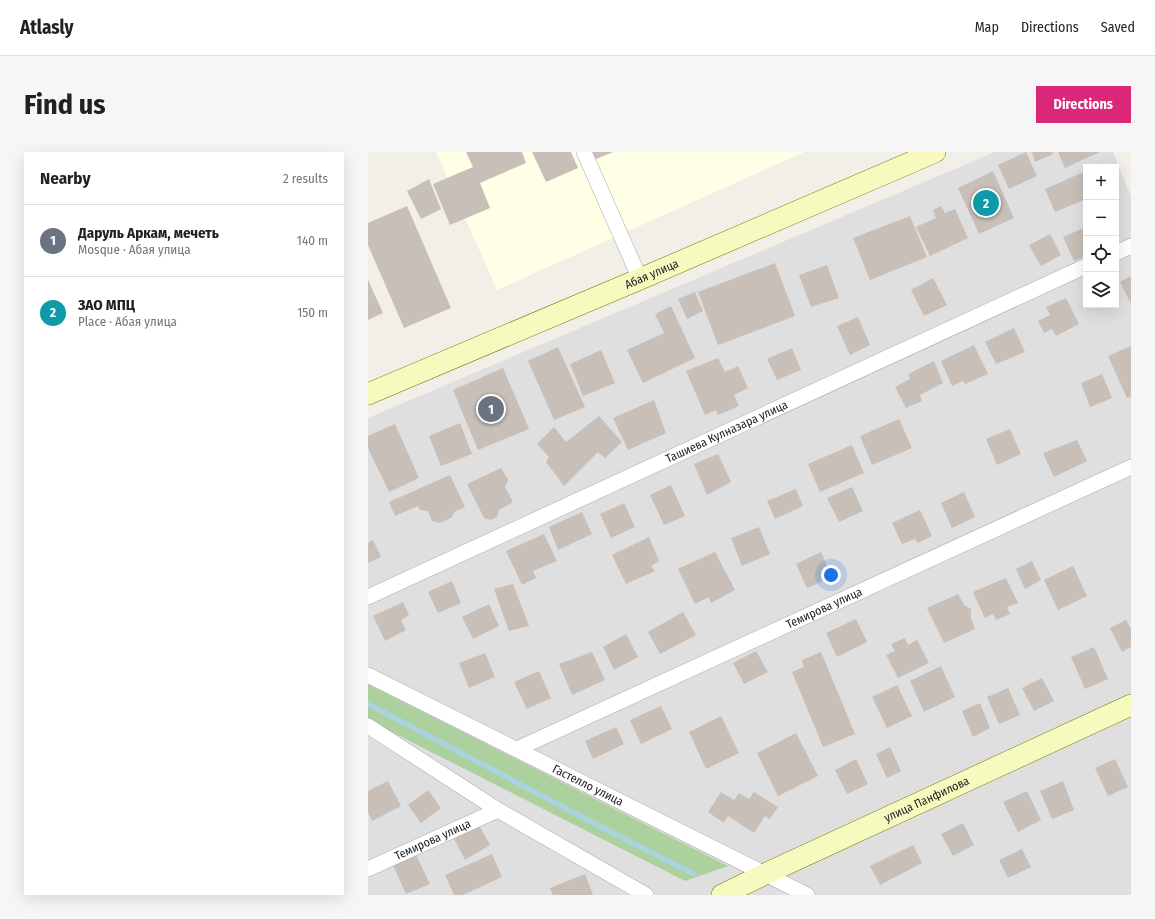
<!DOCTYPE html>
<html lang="en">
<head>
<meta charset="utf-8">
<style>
  :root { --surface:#fff; --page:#f6f6f6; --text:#202124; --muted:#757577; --line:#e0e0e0; --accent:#db2777 }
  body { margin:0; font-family:"Fira Sans Condensed",sans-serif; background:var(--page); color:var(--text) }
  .controls { position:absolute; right:12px; top:12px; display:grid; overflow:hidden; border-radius:0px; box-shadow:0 4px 16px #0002 }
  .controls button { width:36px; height:36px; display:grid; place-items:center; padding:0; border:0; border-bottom:1px solid var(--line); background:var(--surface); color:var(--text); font:20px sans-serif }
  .you { position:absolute; left:463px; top:423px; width:14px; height:14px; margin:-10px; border:3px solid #fff; border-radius:50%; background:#1a73e8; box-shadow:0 0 0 6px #1a73e833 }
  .badge { display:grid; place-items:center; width:26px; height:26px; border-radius:50%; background:var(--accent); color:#fff; font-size:13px; font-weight:700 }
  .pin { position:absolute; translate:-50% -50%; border:2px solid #fff; box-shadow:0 1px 4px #0006 }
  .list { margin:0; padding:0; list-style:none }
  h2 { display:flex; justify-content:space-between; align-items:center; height:52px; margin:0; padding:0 16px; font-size:17px }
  h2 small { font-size:13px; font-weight:400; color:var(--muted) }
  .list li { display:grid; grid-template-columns:26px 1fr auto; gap:12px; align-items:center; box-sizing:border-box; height:72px; padding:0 16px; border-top:1px solid var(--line) }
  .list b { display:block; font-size:15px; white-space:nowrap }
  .list p { margin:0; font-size:13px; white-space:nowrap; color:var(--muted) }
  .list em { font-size:13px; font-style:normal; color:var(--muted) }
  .icon { flex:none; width:22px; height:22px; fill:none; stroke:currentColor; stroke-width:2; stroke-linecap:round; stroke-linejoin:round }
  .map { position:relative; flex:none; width:763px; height:743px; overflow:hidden; border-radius:0px }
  header { display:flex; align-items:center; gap:24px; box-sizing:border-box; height:56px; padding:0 20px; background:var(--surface); border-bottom:1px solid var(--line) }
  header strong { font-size:19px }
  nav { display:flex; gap:22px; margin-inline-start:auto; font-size:14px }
  .intro { display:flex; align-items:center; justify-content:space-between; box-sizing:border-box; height:96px; padding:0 24px }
  h1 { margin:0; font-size:28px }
  .button { padding:10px 18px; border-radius:0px; background:var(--accent); color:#fff; font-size:14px; font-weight:700 }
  main { display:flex; gap:24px; padding:0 24px }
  aside { flex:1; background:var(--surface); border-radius:0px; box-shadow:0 4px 16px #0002 }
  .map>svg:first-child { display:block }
  .residential { fill:#e0dfdf; fill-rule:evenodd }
  .education { fill:#ffffe5 }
  .forest { fill:#add19e }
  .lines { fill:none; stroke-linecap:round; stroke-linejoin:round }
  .stream { stroke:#aad3df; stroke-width:5.5 }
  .building { fill:#c7bfb8 }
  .street-casing { stroke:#a9a9a9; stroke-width:16 }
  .secondary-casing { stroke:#707d05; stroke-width:22 }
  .street { stroke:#fff; stroke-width:15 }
  .secondary { stroke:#f7fabf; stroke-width:21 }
  .labels { text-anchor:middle; stroke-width:3; stroke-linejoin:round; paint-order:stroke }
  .street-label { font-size:12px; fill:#222; stroke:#fff }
</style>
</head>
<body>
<header>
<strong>Atlasly</strong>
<nav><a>Map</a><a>Directions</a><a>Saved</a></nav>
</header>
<div class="intro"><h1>Find us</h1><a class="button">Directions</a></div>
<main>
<aside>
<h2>Nearby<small>2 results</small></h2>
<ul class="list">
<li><span class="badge" style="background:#6b7280">1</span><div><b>Даруль Аркам, мечеть</b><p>Mosque · Абая улица</p></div><em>140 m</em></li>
<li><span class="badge" style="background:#0f9aa8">2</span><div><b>ЗАО МПЦ</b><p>Place · Абая улица</p></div><em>150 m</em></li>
</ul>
</aside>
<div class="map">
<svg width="763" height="743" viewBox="0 0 763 743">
  <rect width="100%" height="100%" fill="#f2efe9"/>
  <path class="residential" d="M627 0H745L763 44V743H0V266ZM718 15H748V153H718Z"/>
  <path class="education" d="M68 0H436L129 138Z"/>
  <path class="forest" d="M0 532 360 714 317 729 0 568Z"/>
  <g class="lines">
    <path class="stream" d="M0 552 241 679 326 722"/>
  </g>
  <path class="building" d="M98 0H154L158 11 112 31 122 56 82 73 65 32 105 15Z
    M164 0H203L210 16 178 30Z
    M223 0H245L226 8Z
    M658 0 669 24 641 37 630 13Z
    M664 0H684L685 2 667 10Z
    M690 0H732L697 16Z
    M625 19 646 66 611 82 590 36Z
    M718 19V47L687 60 677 37Z
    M61 27 73 57 53 67 39 39Z
    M39 54 83 156 36 176 0 93V71Z
    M573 54 577 61 587 57 600 86 562 104 548 75 568 66 565 58Z
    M542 64 559 105 502 128 485 86Z
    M718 75V104L706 109 695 85Z
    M682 82 693 103 673 114 661 93Z
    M407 111 427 164 350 193 330 140Z
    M459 113 471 146 443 155 431 123Z
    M763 124V152L752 130Z
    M565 126 579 153 556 164 543 138Z
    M0 128 15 161 0 168Z
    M327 140 335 159 319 167 310 147Z
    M698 146 711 172 688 184 684 177 676 181 670 169 682 163 678 155Z
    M303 154 327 206 275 231 259 198 296 181 287 162Z
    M490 165 502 193 482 203 469 174Z
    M646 176 657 200 628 212 617 190Z
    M606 193 620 222 597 232 595 229 584 234 573 209Z
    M763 194V245L759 246 740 204Z
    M190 195 217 255 186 268 160 209Z
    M424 196 433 218 409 228 399 207Z
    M233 198 247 231 215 244 202 212Z
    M350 206 357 220 370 214 380 236 366 243 371 254 350 263 348 258 337 263 318 219Z
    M566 209 575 231 552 243 554 249 538 256 527 235 542 227 540 222Z
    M135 216 161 277 110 298 85 238Z
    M734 222 744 246 722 255 713 231Z
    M286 248 298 281 260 298 245 266Z
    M231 264 254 290 237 306 230 300 196 334 178 310 181 305 169 292 186 275 198 290Z
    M531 267 544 296 504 313 492 284Z
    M92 271 104 302 73 314 61 284Z
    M27 272 51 326 21 340 0 296V284Z
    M642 277 653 302 629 313 618 287Z
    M709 288 719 309 686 325 675 301Z
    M484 293 496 321 452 340 440 312Z
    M350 302 363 330 339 343 326 312Z
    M133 316 140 328 137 335 145 350 131 358 129 365 123 368 116 366 99 332Z
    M82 323 97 355 86 360 83 366 71 371 64 369 60 359 52 358 50 354 27 364 21 350Z
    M303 333 317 364 296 373 282 343Z
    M484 335 495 359 471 370 459 346Z
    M428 337 435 354 407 367 399 349Z
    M596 340 607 365 584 376 573 351Z
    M256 351 267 375 243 386 232 362Z
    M552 358 564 384 550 391 547 387 534 392 524 371Z
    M214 360 224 382 190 398 181 375Z
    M391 375 402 402 374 414 363 386Z
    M176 382 189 409 165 419 168 426 154 433 138 399Z
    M281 385 291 409 283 414 287 419 258 432 244 403Z
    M5 388 13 405 0 411V391Z
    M347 400 367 438 343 451 341 445 327 452 310 417Z
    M453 400 464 425 439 436 428 412Z
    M664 409 673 428 657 437 648 417Z
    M705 414 719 444 690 458 676 428Z
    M638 426 650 451 639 455 642 462 628 468 625 462 617 466 605 440Z
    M84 429 93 451 70 461 60 440Z
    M145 432 161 474 141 479 126 437Z
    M590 442 597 454 603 457V466L607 477 576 491 559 456Z
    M35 450 41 463 33 468 38 478 17 489 5 464Z
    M121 452 131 474 105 487 94 465Z
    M315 460 328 483 292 502 280 480Z
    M488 467 499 490 469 505 458 481Z
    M758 468 763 477V495L754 500 742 476Z
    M258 482 270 505 246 518 235 495Z
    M537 486 540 493 549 488 561 511 530 526 518 503 527 499 523 492Z
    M726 495 740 527 717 537 703 505Z
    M388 499 400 520 376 532 365 511Z
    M224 500 237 528 204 543 191 512Z
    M453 500 487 582 455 595 424 520 436 515 434 508Z
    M117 501 127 525 101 536 91 511Z
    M573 514 587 545 556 560 542 529Z
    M171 519 183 546 159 557 146 530Z
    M674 526 686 549 666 559 654 536Z
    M529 533 544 564 519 576 504 545Z
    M640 536 652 563 631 572 619 545Z
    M612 551 622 576 605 585 594 559Z
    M293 554 304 577 273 592 262 568Z
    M353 564 371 601 338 617 321 580Z
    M248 575 256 592 225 607 217 589Z
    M428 581 450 624 410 644 389 601Z
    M522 595 533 619 519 626 508 602Z
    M488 607 500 632 479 642 467 618Z
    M747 607 760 635 740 644 727 616Z
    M20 629 33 654 4 669 0 660V639Z
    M695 629 706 658 684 667 672 639Z
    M60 638 73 656 53 671 40 653Z
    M659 639 673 668 650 680 635 650Z
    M353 640 366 648 371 641 381 647 386 640 410 655 402 667 397 664 386 681 360 664 356 671 340 660Z
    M595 671 606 693 585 704 573 682Z
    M111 673 122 693 97 708 86 687Z
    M545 693 554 711 512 733 502 714Z
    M654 697 663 715 640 726 631 708Z
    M124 702 134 725 95 743H86L77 723Z
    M48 703 62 732 38 742 25 713Z
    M217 722 225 743H185L182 736Z"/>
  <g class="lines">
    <defs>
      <g id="street">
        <path d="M216 0 272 127"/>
        <path d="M748 101 763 94"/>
        <path id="s1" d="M0 445 718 114"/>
        <path id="s2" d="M0 523 439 743"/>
        <path d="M0 574 130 658 278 743"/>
        <path id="s3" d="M149 597 763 315"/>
        <path id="s4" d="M0 717 130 658"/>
      </g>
      <g id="secondary">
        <path id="s5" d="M0 242 272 127 567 0"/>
        <path id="s6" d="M354 743 397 722 763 553"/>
      </g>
    </defs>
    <use href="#street" class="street-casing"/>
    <use href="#secondary" class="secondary-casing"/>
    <use href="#street" class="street"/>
    <use href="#secondary" class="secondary"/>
  </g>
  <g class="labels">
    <g class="street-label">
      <text dy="4" stroke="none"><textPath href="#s5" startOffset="308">Абая улица</textPath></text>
      <text dy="4" stroke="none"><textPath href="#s1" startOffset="395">Ташиева Кулназара улица</textPath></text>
      <text dy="4" stroke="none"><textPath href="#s3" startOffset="338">Темирова улица</textPath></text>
      <text dy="4" stroke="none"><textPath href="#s2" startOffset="246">Гастелло улица</textPath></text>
      <text dy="4" stroke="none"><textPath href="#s6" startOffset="226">улица Панфилова</textPath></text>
      <text dy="4" stroke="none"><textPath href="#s4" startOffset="71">Темирова улица</textPath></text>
    </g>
  </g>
</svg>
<div class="controls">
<button>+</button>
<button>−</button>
<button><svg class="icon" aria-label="locate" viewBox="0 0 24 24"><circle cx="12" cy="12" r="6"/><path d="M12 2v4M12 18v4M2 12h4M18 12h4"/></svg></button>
<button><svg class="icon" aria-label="layers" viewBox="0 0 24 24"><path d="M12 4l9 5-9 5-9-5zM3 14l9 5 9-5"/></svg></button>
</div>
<div class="you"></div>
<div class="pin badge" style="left:123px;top:257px;background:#6b7280">1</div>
<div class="pin badge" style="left:618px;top:51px;background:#0f9aa8">2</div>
</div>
</main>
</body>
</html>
